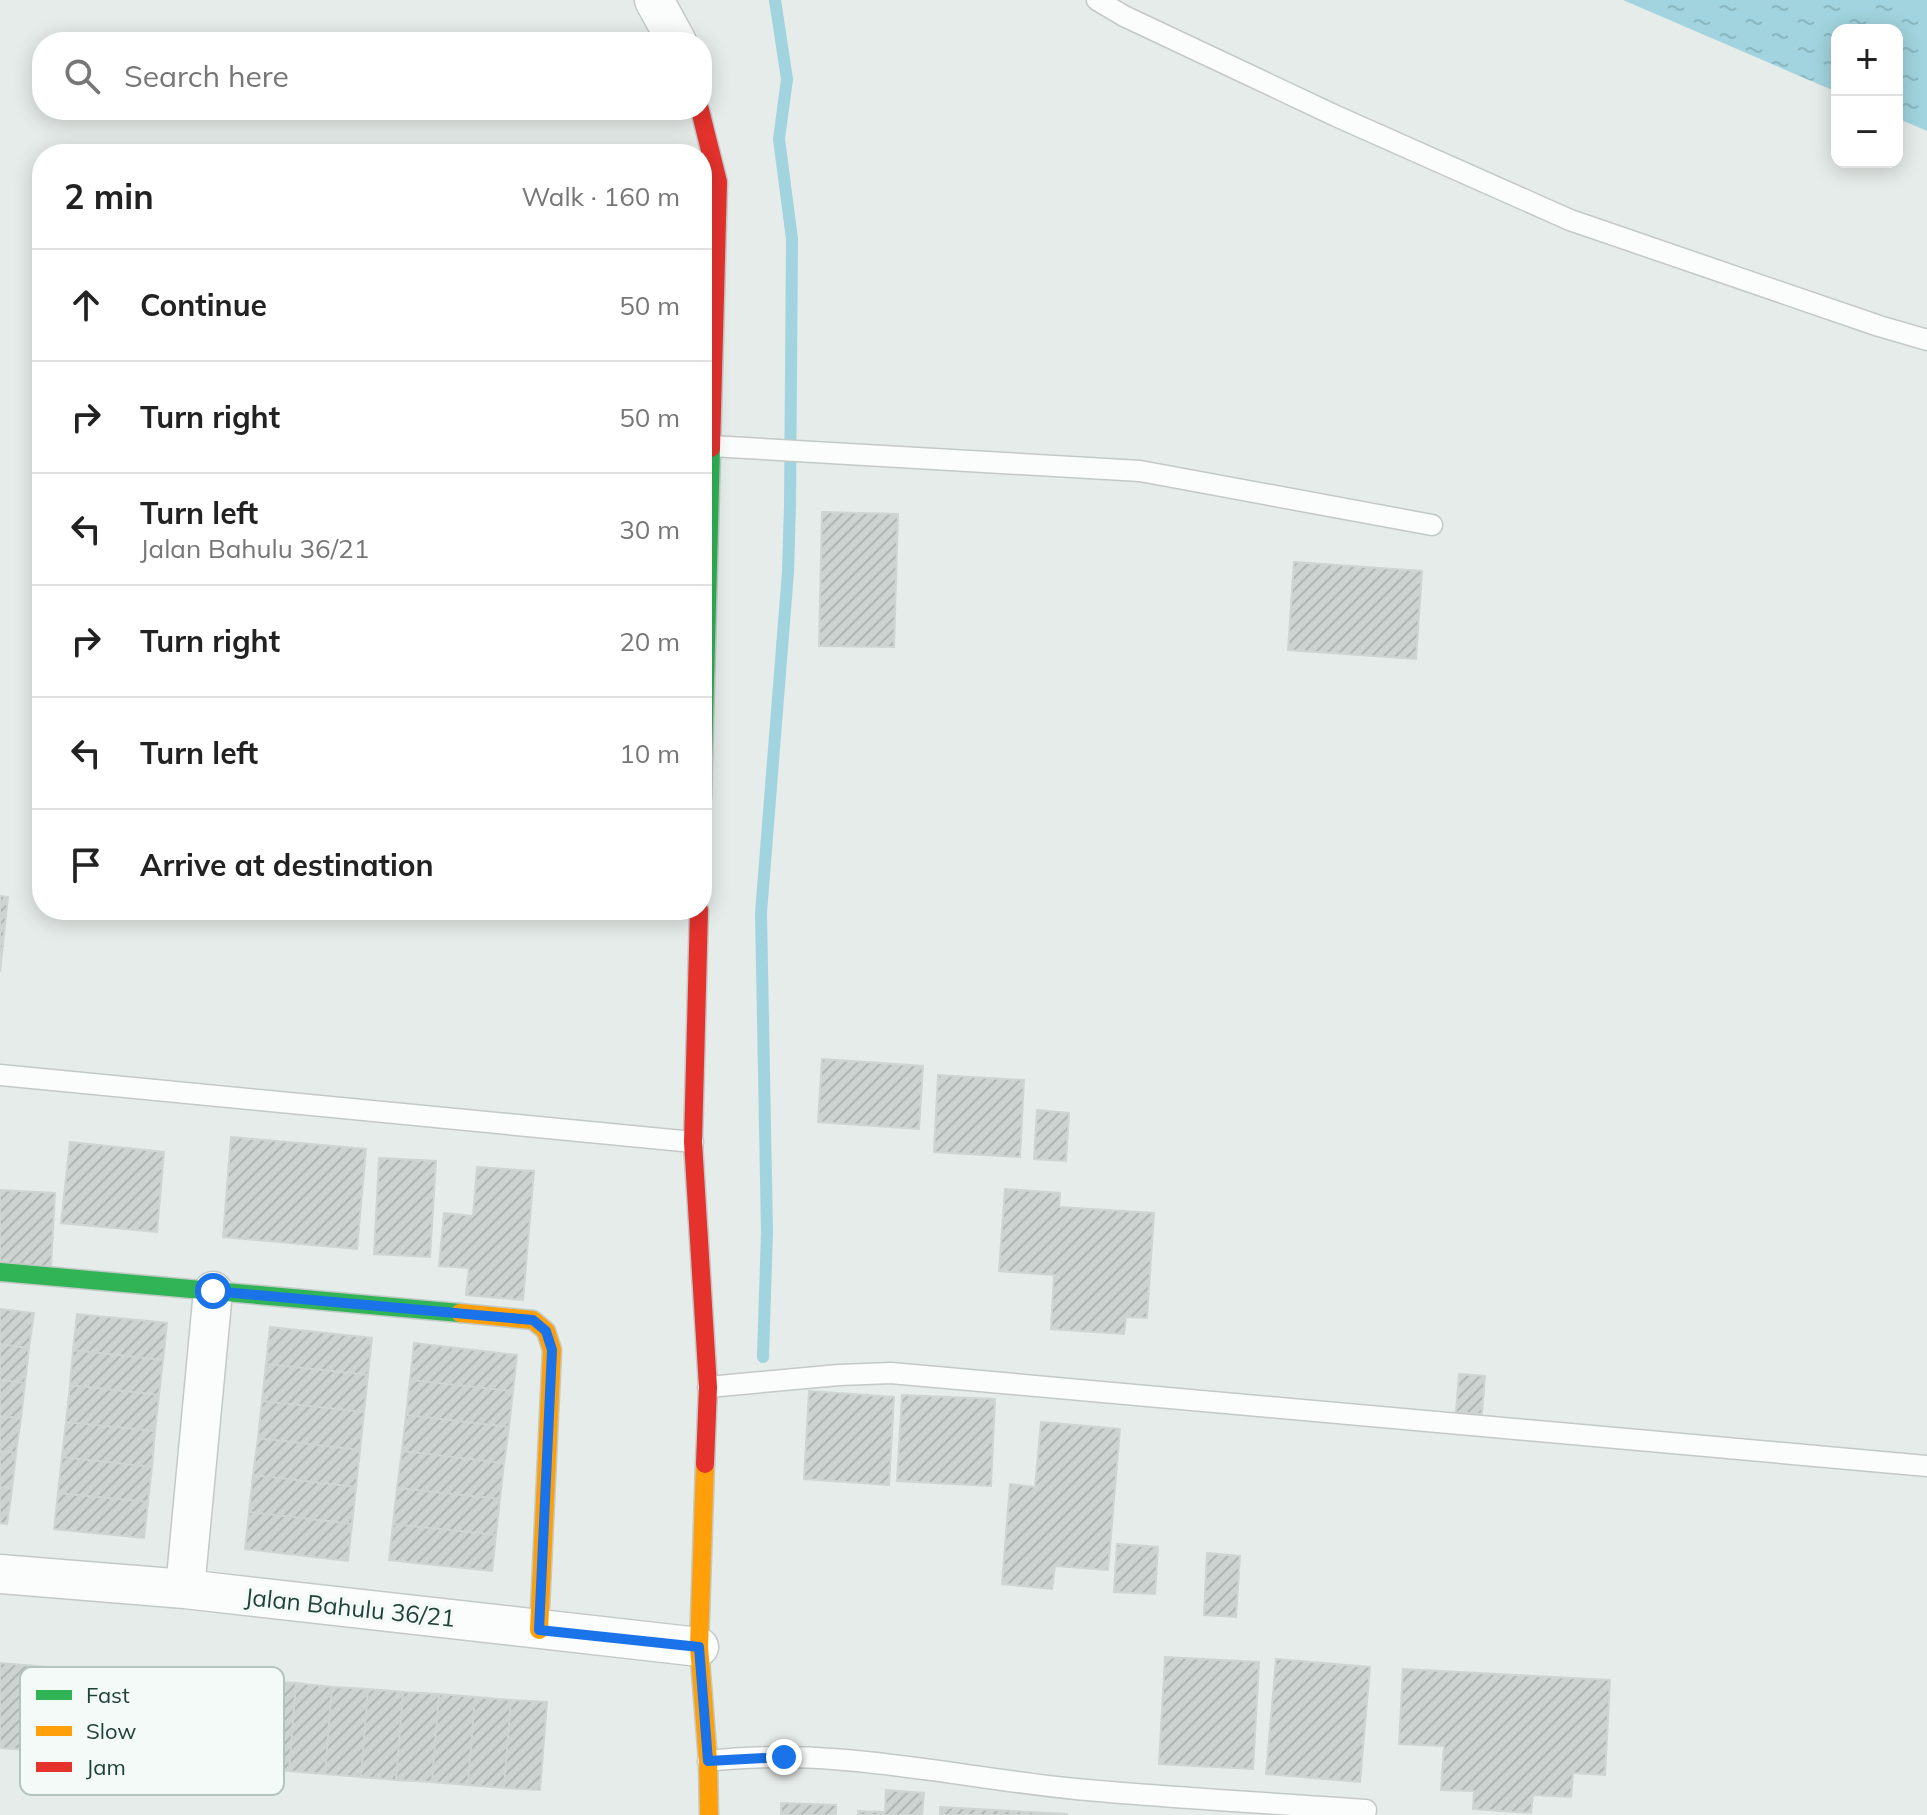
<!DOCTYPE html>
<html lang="en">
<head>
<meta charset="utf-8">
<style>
  :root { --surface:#fff; --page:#f2f2f2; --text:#222; --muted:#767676; --line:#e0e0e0 }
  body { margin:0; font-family:Mulish,sans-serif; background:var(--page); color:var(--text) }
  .controls { position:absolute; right:24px; top:24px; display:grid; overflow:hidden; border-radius:16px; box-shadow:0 4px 20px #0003 }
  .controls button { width:72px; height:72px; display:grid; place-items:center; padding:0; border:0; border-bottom:2px solid var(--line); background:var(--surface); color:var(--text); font:40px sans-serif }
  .stop { position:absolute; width:24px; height:24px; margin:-18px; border:6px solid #1a73e8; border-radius:50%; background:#fff }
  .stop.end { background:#1a73e8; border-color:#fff; box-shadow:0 2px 8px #0008 }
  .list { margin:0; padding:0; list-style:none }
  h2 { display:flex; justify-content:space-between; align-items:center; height:104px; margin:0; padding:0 32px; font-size:34px }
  h2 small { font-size:26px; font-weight:400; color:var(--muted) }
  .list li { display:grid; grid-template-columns:52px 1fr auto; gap:24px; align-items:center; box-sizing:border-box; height:112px; padding:0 32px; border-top:2px solid var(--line) }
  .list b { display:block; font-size:30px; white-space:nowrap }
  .list p { margin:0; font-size:26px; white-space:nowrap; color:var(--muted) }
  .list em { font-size:26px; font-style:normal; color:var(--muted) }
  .icon { flex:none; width:44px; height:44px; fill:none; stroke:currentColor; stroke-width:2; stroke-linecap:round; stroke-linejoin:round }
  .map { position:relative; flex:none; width:1927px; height:1815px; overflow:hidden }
  .search { position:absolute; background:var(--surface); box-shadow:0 4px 20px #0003; left:32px; top:32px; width:680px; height:88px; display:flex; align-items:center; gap:20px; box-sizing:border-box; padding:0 28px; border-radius:32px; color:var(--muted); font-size:30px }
  .panel { position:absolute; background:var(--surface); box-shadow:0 4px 20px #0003; left:32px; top:144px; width:680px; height:776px; border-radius:32px }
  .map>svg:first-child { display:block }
  .water { fill:url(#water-ripples) }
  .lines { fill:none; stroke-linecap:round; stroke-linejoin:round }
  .stream { stroke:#a1d4de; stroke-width:12 }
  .building { fill:url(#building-hatch); stroke:#ced5d2; stroke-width:2 }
  .lane-casing { stroke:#c3c9c7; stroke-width:23 }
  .street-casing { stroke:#c3c9c7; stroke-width:41 }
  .fast-casing { stroke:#c1cac7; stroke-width:21 }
  .slow-casing { stroke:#c1cac7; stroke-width:21 }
  .jam-casing { stroke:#c1cac7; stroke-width:21 }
  .lane { stroke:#fbfcfc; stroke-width:20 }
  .street { stroke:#fbfcfc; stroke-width:38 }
  .fast { stroke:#30b455; stroke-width:18 }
  .slow { stroke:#ff9f0a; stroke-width:18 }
  .jam { stroke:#e5322d; stroke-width:18 }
  .route { stroke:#1a73e8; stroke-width:10 }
  .labels { text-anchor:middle; stroke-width:7; stroke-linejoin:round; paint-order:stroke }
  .street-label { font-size:24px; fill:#20423a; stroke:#f4faf7 }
  .key { fill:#f4faf7; stroke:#b4c3be; stroke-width:2 }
  .key-label { font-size:22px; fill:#20423a }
</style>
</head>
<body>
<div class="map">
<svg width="1927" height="1815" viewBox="0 0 1927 1815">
  <defs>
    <pattern id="water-ripples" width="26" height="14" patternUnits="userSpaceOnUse" patternTransform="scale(2)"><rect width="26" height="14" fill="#a1d4de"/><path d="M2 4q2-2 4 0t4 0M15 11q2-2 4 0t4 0" fill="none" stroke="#8ab7bf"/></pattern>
    <pattern id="building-hatch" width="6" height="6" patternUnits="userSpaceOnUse" patternTransform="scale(2)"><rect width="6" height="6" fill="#ccd3d1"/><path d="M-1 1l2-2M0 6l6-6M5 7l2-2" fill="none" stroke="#afb6b4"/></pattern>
  </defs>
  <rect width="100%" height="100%" fill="#e6ece9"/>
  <path class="water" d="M1623 0H1927V131L1897 118V30H1837V92Z"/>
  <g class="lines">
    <path class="stream" d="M763 1357 767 1232 761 913 788 572 790 505 792 239 779 139 787 79 775 0"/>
  </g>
  <path class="building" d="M822 512 898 514 894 647 819 646Z
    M1294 562 1422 571 1416 659 1288 650Z
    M0 896 8 897 0 972Z
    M822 1059 923 1066 919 1129 818 1122Z
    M938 1075 1024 1080 1020 1157 934 1152Z
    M1037 1110 1069 1113 1066 1161 1034 1159Z
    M231 1137 366 1149 357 1249 223 1237Z
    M70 1142 164 1152 157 1232 61 1223Z
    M379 1158 436 1161 430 1257 374 1254Z
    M477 1167 534 1171 523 1300 466 1295 469 1268 439 1266 444 1213 473 1216Z
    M1005 1189 1060 1193 1059 1207 1154 1213 1147 1318 1126 1317 1124 1334 1051 1329 1054 1275 999 1271Z
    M0 1190 55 1193 51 1267 0 1265Z
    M0 1309 34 1313 29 1348 0 1344Z
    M77 1314 167 1323 163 1360 73 1350Z
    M270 1327 372 1338 368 1375 266 1364Z
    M414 1343 517 1355 513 1391 410 1380Z
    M0 1344 29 1348 25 1383 0 1380Z
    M73 1350 163 1360 159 1395 70 1385Z
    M266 1364 368 1375 364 1412 262 1401Z
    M1459 1374 1485 1376 1482 1414 1456 1412Z
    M0 1380 25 1383 21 1418 0 1416Z
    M410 1380 513 1391 509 1427 406 1415Z
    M70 1385 159 1395 155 1431 66 1422Z
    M809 1391 894 1397 889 1485 804 1479Z
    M902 1395 995 1399 991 1486 897 1481Z
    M262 1401 364 1412 360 1450 258 1438Z
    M406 1415 509 1427 504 1463 402 1451Z
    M0 1416 21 1418 16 1453 0 1451Z
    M66 1422 155 1431 152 1467 62 1457Z
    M1041 1422 1120 1429 1108 1570 1055 1566 1052 1589 1002 1584 1010 1484 1035 1487Z
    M258 1438 360 1450 356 1487 253 1475Z
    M0 1451 16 1453 12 1489 0 1487Z
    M402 1451 504 1463 500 1499 397 1488Z
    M62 1457 152 1467 148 1502 58 1493Z
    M253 1475 356 1487 352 1524 249 1512Z
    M0 1487 12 1489 7 1524 0 1523Z
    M397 1488 500 1499 496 1535 393 1524Z
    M58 1493 148 1502 144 1538 54 1529Z
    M249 1512 352 1524 348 1561 245 1549Z
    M393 1524 496 1535 492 1571 389 1560Z
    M1117 1544 1158 1547 1155 1594 1114 1592Z
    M1207 1553 1240 1556 1236 1617 1204 1615Z
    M1165 1657 1259 1662 1253 1769 1159 1764Z
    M1276 1659 1370 1667 1360 1782 1266 1774Z
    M0 1663 35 1666 28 1750 0 1748Z
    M35 1666 70 1669 63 1753 28 1750Z
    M1403 1669 1610 1680 1605 1775 1573 1773 1571 1797 1533 1795 1531 1813 1473 1809 1474 1791 1441 1790 1444 1746 1399 1744Z
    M260 1681 296 1683 289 1771 253 1769Z
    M296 1683 332 1687 325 1774 289 1771Z
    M332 1687 368 1689 361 1777 325 1774Z
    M368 1689 403 1692 396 1780 361 1777Z
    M403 1692 439 1694 432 1782 396 1780Z
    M439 1694 475 1697 468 1785 432 1782Z
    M475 1697 511 1700 504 1788 468 1785Z
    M511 1700 547 1702 540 1790 504 1788Z
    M886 1790 924 1793 922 1815H858V1811L885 1812Z
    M781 1803 836 1805V1815H781Z
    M940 1807 1067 1814V1815H940Z"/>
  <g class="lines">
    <defs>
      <path id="lane" d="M1097 0 1124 16 1336 116 1570 220 1879 326 1927 340
        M711 446 1140 471 1432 525
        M0 1075 693 1142
        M708 1387 839 1375 891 1373 1927 1466
        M708 1761C832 1746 954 1777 1076 1789 1173 1798 1270 1803 1366 1810"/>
      <path id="street" d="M654 0 677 42
        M0 1574 185 1589 699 1647
        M185 1589 213 1291"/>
      <path id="fast" d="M702 798 711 448
        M0 1272 460 1313"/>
      <path id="slow" d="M460 1313 533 1320 546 1331 552 1350 539 1630
        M705 1464 699 1647 708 1761 709 1815"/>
      <path id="jam" d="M700 110 718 182 711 448
        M699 910 693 1142 708 1387 705 1464"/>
    </defs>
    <use href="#lane" class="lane-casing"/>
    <use href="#street" class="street-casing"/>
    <use href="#fast" class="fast-casing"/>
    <use href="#slow" class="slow-casing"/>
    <use href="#jam" class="jam-casing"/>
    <use href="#lane" class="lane"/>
    <use href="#street" class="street"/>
    <use href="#fast" class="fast"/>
    <use href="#slow" class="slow"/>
    <use href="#jam" class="jam"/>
  </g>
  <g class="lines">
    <path class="route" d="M213 1291 533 1320 546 1331 552 1350 539 1630 699 1647 708 1761 784 1757"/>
  </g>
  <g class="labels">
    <g class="street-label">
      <text transform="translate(350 1608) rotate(6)" y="8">Jalan Bahulu 36/21</text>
    </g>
  </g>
  <rect x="20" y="1667" width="264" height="128" rx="12" class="key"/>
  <rect x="36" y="1690" width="36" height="10" fill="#30b455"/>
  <rect x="36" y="1726" width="36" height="10" fill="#ff9f0a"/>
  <rect x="36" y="1762" width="36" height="10" fill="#e5322d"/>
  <g class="key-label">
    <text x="86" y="1703">Fast</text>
    <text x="86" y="1739">Slow</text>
    <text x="86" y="1775">Jam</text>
  </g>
</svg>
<div class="controls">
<button>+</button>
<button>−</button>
</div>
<div class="stop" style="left:213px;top:1291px"></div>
<div class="stop end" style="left:784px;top:1757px"></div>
<div class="search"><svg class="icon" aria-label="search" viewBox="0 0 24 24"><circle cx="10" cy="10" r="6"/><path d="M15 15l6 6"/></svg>Search here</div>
<section class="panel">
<h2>2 min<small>Walk · 160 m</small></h2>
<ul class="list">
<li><svg class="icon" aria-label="ahead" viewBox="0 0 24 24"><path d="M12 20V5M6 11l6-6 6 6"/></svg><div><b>Continue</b></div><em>50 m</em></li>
<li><svg class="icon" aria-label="right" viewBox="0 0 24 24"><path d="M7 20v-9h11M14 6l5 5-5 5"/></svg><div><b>Turn right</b></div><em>50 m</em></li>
<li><svg class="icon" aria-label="left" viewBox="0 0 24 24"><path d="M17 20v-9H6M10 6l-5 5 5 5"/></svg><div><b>Turn left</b><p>Jalan Bahulu 36/21</p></div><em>30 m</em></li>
<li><svg class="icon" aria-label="right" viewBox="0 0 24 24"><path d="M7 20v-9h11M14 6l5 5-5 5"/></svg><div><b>Turn right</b></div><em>20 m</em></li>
<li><svg class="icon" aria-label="left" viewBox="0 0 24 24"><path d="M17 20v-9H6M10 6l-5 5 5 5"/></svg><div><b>Turn left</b></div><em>10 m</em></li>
<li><svg class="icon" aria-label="arrive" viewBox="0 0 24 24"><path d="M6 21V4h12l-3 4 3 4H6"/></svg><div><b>Arrive at destination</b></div></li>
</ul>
</section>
</div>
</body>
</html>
